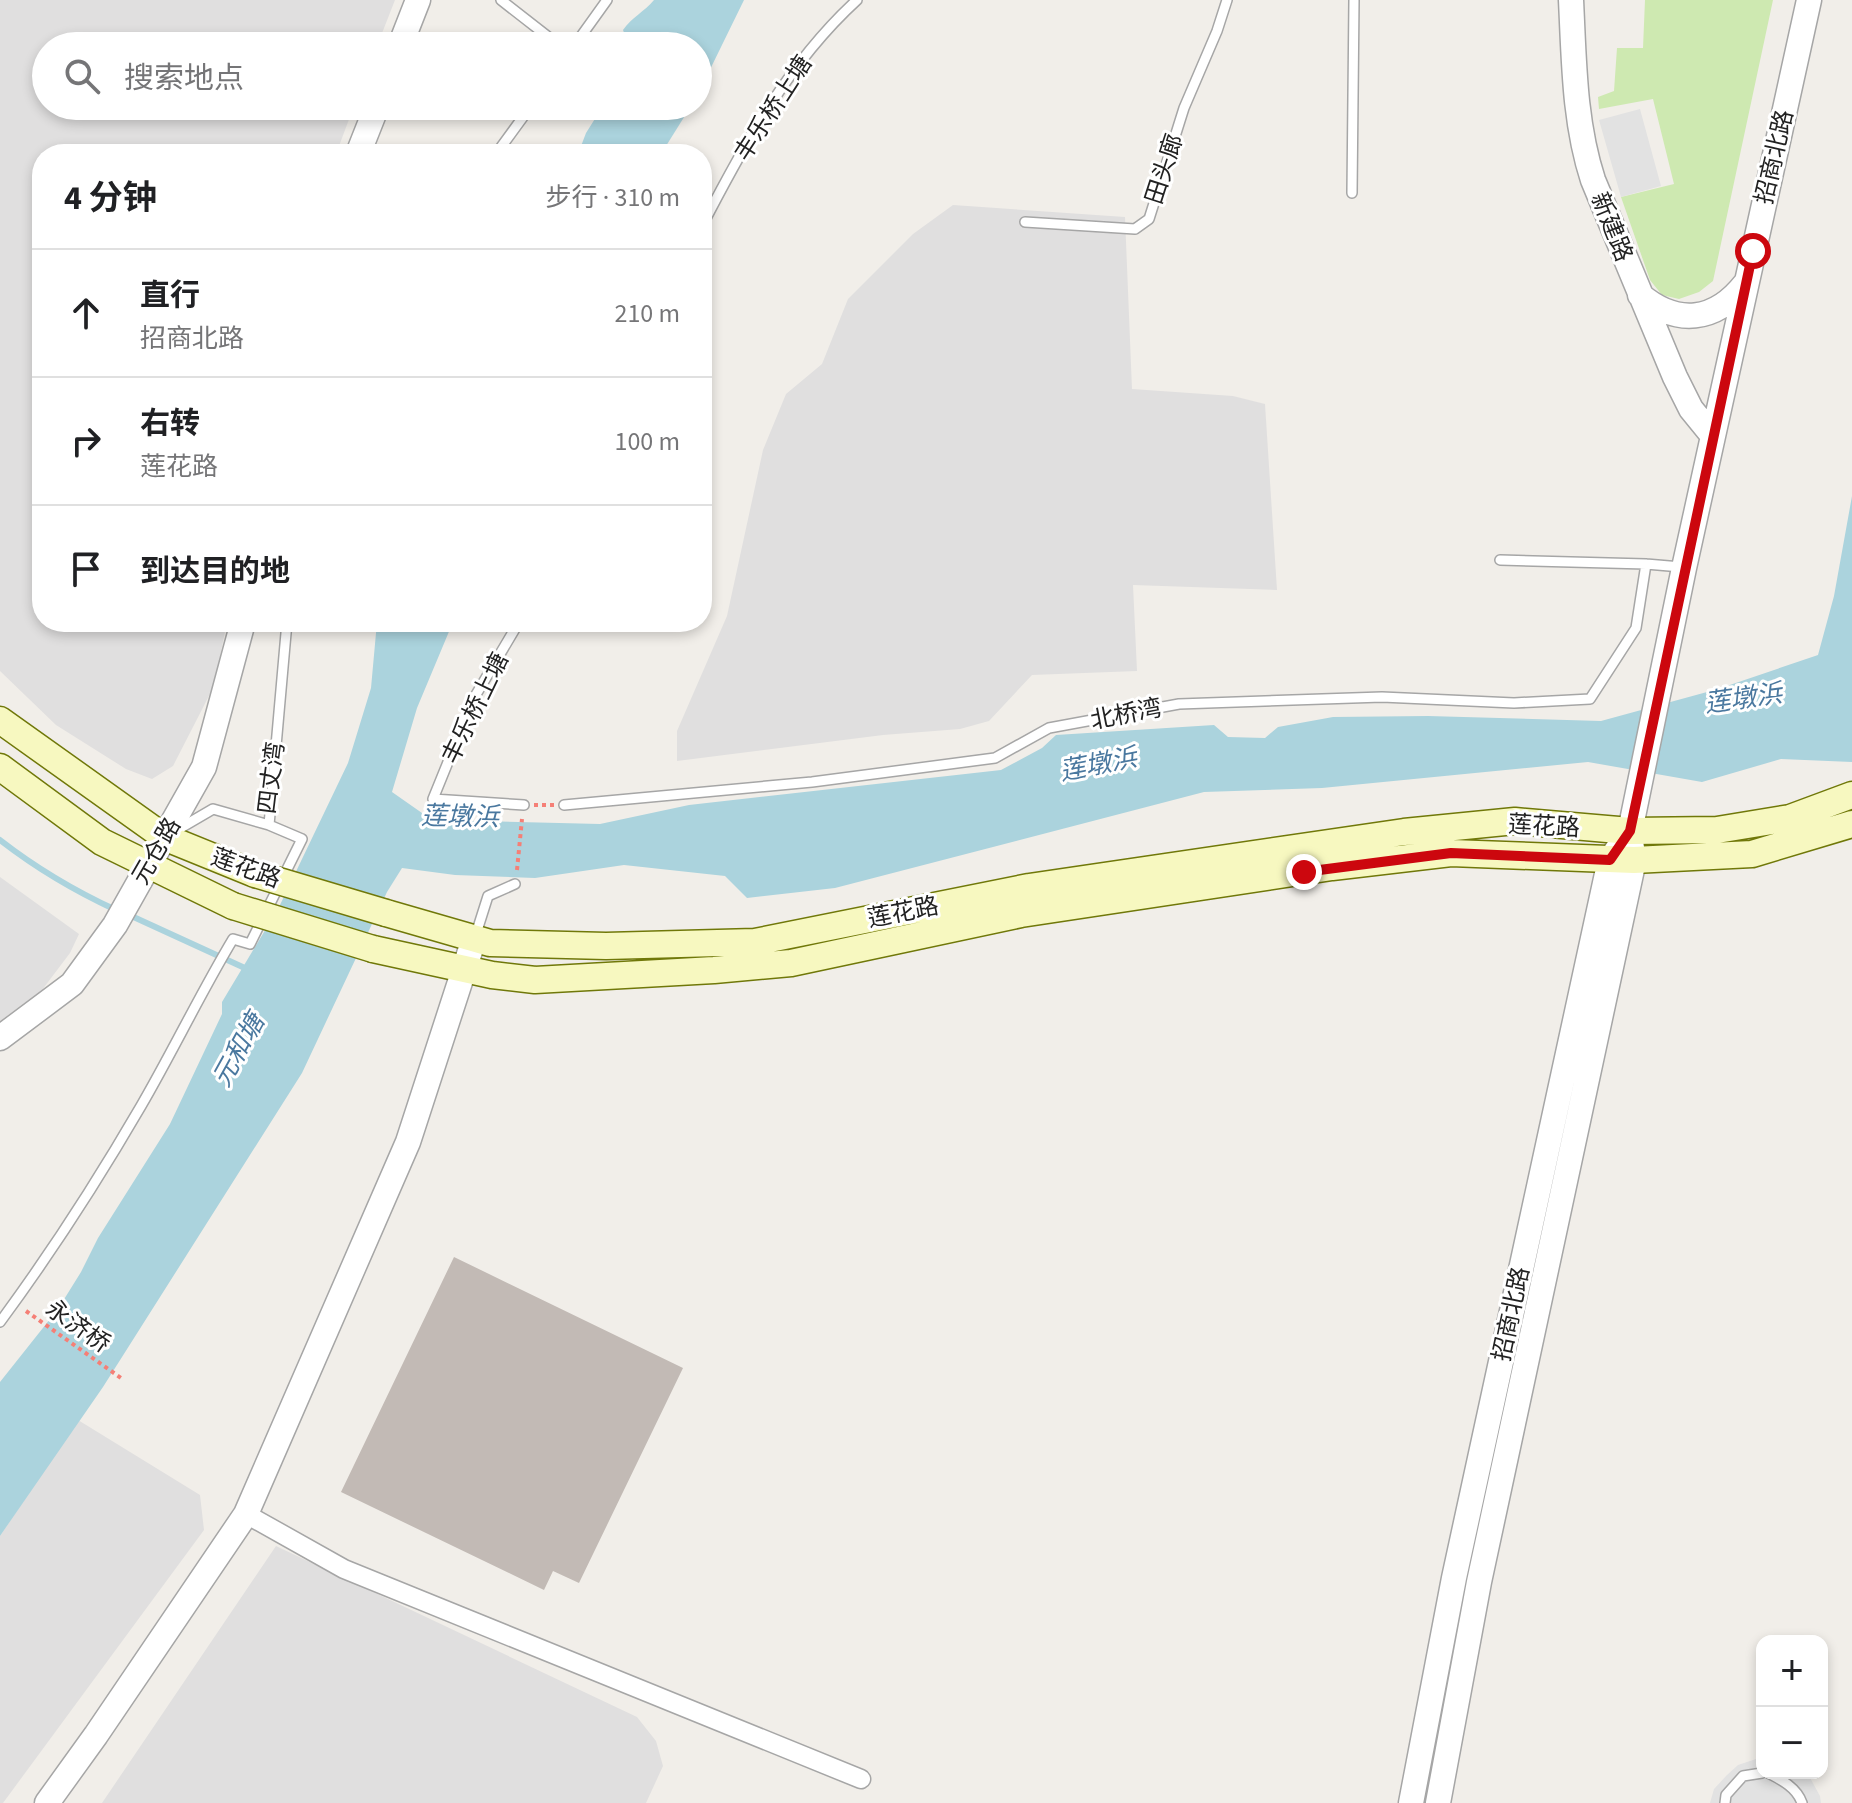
<!DOCTYPE html>
<html lang="zh">
<head>
<meta charset="utf-8">
<style>
  :root { --surface:#fff; --page:#f2f2f2; --text:#202124; --muted:#757577; --line:#e0e0e0 }
  body { margin:0; font-family:"Source Sans 3","Noto Sans SC",sans-serif; background:var(--page); color:var(--text) }
  .controls { position:absolute; right:24px; bottom:24px; display:grid; overflow:hidden; border-radius:16px; box-shadow:0 4px 12px #0003 }
  .controls button { width:72px; height:72px; display:grid; place-items:center; padding:0; border:0; border-bottom:2px solid var(--line); background:var(--surface); color:var(--text); font:40px sans-serif }
  .stop { position:absolute; width:24px; height:24px; margin:-18px; border:6px solid #cc070e; border-radius:50%; background:#fff }
  .stop.end { background:#cc070e; border-color:#fff; box-shadow:0 2px 8px #0008 }
  .list { margin:0; padding:0; list-style:none }
  h2 { display:flex; justify-content:space-between; align-items:center; height:104px; margin:0; padding:0 32px; font-size:34px }
  h2 small { font-size:26px; font-weight:400; color:var(--muted) }
  .list li { display:grid; grid-template-columns:52px 1fr auto; gap:24px; align-items:center; box-sizing:border-box; height:128px; padding:0 32px; border-top:2px solid var(--line) }
  .list b { display:block; font-size:30px; white-space:nowrap }
  .list p { margin:0; font-size:26px; white-space:nowrap; color:var(--muted) }
  .list em { font-size:26px; font-style:normal; color:var(--muted) }
  .icon { flex:none; width:44px; height:44px; fill:none; stroke:currentColor; stroke-width:2; stroke-linecap:round; stroke-linejoin:round }
  .map { position:relative; flex:none; width:1852px; height:1803px; overflow:hidden }
  .search { position:absolute; background:var(--surface); box-shadow:0 4px 12px #0003; left:32px; top:32px; width:680px; height:88px; display:flex; align-items:center; gap:20px; box-sizing:border-box; padding:0 28px; border-radius:44px; color:var(--muted); font-size:30px }
  .panel { position:absolute; background:var(--surface); box-shadow:0 4px 12px #0003; left:32px; top:144px; width:680px; height:488px; border-radius:32px }
  .map>svg:first-child { display:block }
  .residential { fill:#e0dfdf }
  .grass { fill:#cee9b1 }
  .parking { fill:#e2e2e2 }
  .water { fill:#abd3dd }
  .lines { fill:none; stroke-linecap:round; stroke-linejoin:round }
  .stream { stroke:#abd3dd; stroke-width:6 }
  .building { fill:#c2bab5 }
  .service-casing { stroke:#a6a6a6; stroke-width:12 }
  .minor-casing { stroke:#a6a6a6; stroke-width:21 }
  .tertiary-casing { stroke:#a6a6a6; stroke-width:27 }
  .secondary-casing { stroke:#707809; stroke-width:29 }
  .path { stroke:#f57f76; stroke-width:4; stroke-dasharray:4 4; stroke-linecap:butt }
  .service { stroke:#fff; stroke-width:9 }
  .minor { stroke:#fff; stroke-width:18 }
  .tertiary { stroke:#fff; stroke-width:24 }
  .secondary { stroke:#f7f8c0; stroke-width:26 }
  .secondary-bridge-casing { stroke:#707809; stroke-width:29; stroke-linecap:butt }
  .secondary-bridge { stroke:#f7f8c0; stroke-width:26 }
  .route { stroke:#cc070e; stroke-width:10 }
  .labels { text-anchor:middle; stroke-width:6; stroke-linejoin:round; paint-order:stroke }
  .street-label { font-size:24px; fill:#222; stroke:#fff }
  .water-label { font-size:26px; font-style:italic; fill:#4a789f; stroke:#fff }
</style>
</head>
<body>
<div class="map">
<svg width="1852" height="1803" viewBox="0 0 1852 1803">
  <rect width="100%" height="100%" fill="#f1eee9"/>
  <path class="residential" d="M0 0H395L377 46H46V106H354L336 154H42V622H227L214 686 173 766 152 779 126 769 56 725 0 671Z
    M953 205 1125 217 1132 389 1233 396 1265 404 1277 590 1133 585 1137 671 1032 675 989 721 960 729 883 735 677 761V731L727 616 763 450 786 394 822 364 848 299 913 234Z
    M0 877 79 934 70 953 42 990 0 1021Z
    M78 1420 200 1495 204 1530 3 1803H0V1536Z
    M276 1546 637 1717 656 1741 663 1766 646 1803H102Z"/>
  <path class="grass" d="M1645 0H1773L1713 281 1699 292 1679 299 1662 295 1650 280 1621 197 1674 184 1653 99 1599 109 1598 97 1614 91 1617 48H1643Z"/>
  <path class="parking" d="M1640 109 1661 186 1621 197 1599 120Z
    M1756 1759H1762V1773L1808 1774 1820 1796 1821 1803H1710L1714 1789 1727 1775 1738 1765Z"/>
  <path class="water" d="M654 0H744L698 94V46H629L623 30C632 17 644 12 654 0Z
    M603 106H691L661 154H578L586 133Z
    M1852 496V762L1781 759 1702 782 1588 762 1322 788 1204 792 835 888 747 898 725 876 624 865 535 878 455 875 402 868 387 892 302 1073 103 1387 0 1536V1382L58 1309 81 1272 98 1238 170 1124 222 1014V1002L279 907 348 763 371 688 377 622H453L417 708 392 792 432 820 600 824 689 805 1001 770 1042 748 1056 735 1214 725 1228 737 1265 738 1278 727 1333 717 1428 716 1601 721 1718 689 1818 655 1834 596Z"/>
  <g class="lines">
    <path class="stream" d="M0 840C36 868 75 891 116 910
      M127 914 247 969"/>
  </g>
  <path class="building" d="M454 1257 683 1368 579 1583 553 1571 544 1590 341 1492Z"/>
  <g class="lines">
    <defs>
      <path id="service" d="M501 0 560 46
        M574 46 607 0
        M496 154 531 106
        M1352 193 1354 0
        M1025 222 1135 229 1149 219 1184 108 1217 31 1227 0
        M702 226C744 145 788 63 857 0
        M1500 560 1646 564 1681 567
        M519 622 474 698 433 799 524 805
        M564 805 812 782 995 758 1049 728 1179 704 1382 697 1514 703 1590 699 1636 628 1646 564
        M269 825 287 622
        M475 937 488 896 515 884
        M0 1322C51 1253 98 1180 141 1106 173 1051 200 994 233 939L250 944 302 839 269 825 213 809 177 830
        M1768 1773C1782 1780 1797 1788 1802 1803
        M1725 1803 1726 1795 1743 1776 1762 1773"/>
      <path id="minor" d="M246 1514 344 1569 861 1779"/>
      <path id="tertiary" d="M1571 0C1574 60 1574 122 1593 180L1675 377 1691 409 1713 436
        M400 46 418 0
        M358 154 377 106
        M1640 295C1677 326 1715 322 1745 284
        M0 1038 72 984 115 925 204 767 243 622
        M47 1803 96 1735 246 1514 408 1142 474 939
        M1411 1803 1454 1578 1610 860 1630 831 1684 568 1809 0
        M1438 1803 1479 1582 1634 860 1631 842"/>
      <path id="secondary" d="M0 720 164 837 255 874
        M0 767 102 842 233 906
        M386 913 490 943 606 946 755 942 1029 887 1404 832 1515 821 1630 831 1717 830 1790 818 1852 795
        M373 949 492 975 535 980 714 970 791 963 1021 914 1332 867 1451 853 1634 860 1752 854 1852 824"/>
    </defs>
    <use href="#service" class="service-casing"/>
    <use href="#minor" class="minor-casing"/>
    <use href="#tertiary" class="tertiary-casing"/>
    <use href="#secondary" class="secondary-casing"/>
    <path class="path" d="M534 805H554
      M517 870 522 819
      M26 1311 121 1378"/>
    <use href="#service" class="service"/>
    <use href="#minor" class="minor"/>
    <use href="#tertiary" class="tertiary"/>
    <use href="#secondary" class="secondary"/>
    <defs>
      <path id="secondary-bridge" d="M255 874 386 913
        M233 906 373 949"/>
    </defs>
    <use href="#secondary-bridge" class="secondary-bridge-casing"/>
    <use href="#secondary-bridge" class="secondary-bridge"/>
  </g>
  <g class="lines">
    <path class="route" d="M1304 872 1451 853 1610 860 1630 831 1753 251"/>
  </g>
  <g class="labels">
    <g class="street-label">
      <text transform="translate(773 108) rotate(-57)" y="8">丰乐桥上塘</text>
      <text transform="translate(1774 157) rotate(-77)" y="8">招商北路</text>
      <text transform="translate(1164 169) rotate(-72)" y="8">田头廊</text>
      <text transform="translate(1612 227) rotate(68)" y="8">新建路</text>
      <text transform="translate(475 708) rotate(-64)" y="8">丰乐桥上塘</text>
      <text transform="translate(1126 714) rotate(-11)" y="8">北桥湾</text>
      <text transform="translate(271 778) rotate(-83)" y="8">四丈湾</text>
      <text transform="translate(1544 826) rotate(3)" y="8">莲花路</text>
      <text transform="translate(156 851) rotate(-60)" y="8">元仓路</text>
      <text transform="translate(246 868) rotate(20)" y="8">莲花路</text>
      <text transform="translate(903 912) rotate(-11)" y="8">莲花路</text>
      <text transform="translate(1511 1314) rotate(-78)" y="8">招商北路</text>
      <text transform="translate(78 1326) rotate(35)" y="8">永济桥</text>
    </g>
    <g class="water-label">
      <text transform="translate(1743 698) rotate(-8)" y="9">莲墩浜</text>
      <text transform="translate(1098 764) rotate(-11)" y="9">莲墩浜</text>
      <text transform="translate(460 816) rotate(1)" y="9">莲墩浜</text>
      <text transform="translate(238 1050) rotate(-61)" y="9">元和塘</text>
    </g>
  </g>
</svg>
<div class="controls">
<button>+</button>
<button>−</button>
</div>
<div class="stop" style="left:1753px;top:251px"></div>
<div class="stop end" style="left:1304px;top:872px"></div>
<div class="search"><svg class="icon" aria-label="search" viewBox="0 0 24 24"><circle cx="10" cy="10" r="6"/><path d="M15 15l6 6"/></svg>搜索地点</div>
<section class="panel">
<h2>4 分钟<small>步行 · 310 m</small></h2>
<ul class="list">
<li><svg class="icon" aria-label="ahead" viewBox="0 0 24 24"><path d="M12 20V5M6 11l6-6 6 6"/></svg><div><b>直行</b><p>招商北路</p></div><em>210 m</em></li>
<li><svg class="icon" aria-label="right" viewBox="0 0 24 24"><path d="M7 20v-9h11M14 6l5 5-5 5"/></svg><div><b>右转</b><p>莲花路</p></div><em>100 m</em></li>
<li><svg class="icon" aria-label="arrive" viewBox="0 0 24 24"><path d="M6 21V4h12l-3 4 3 4H6"/></svg><div><b>到达目的地</b></div></li>
</ul>
</section>
</div>
</body>
</html>
